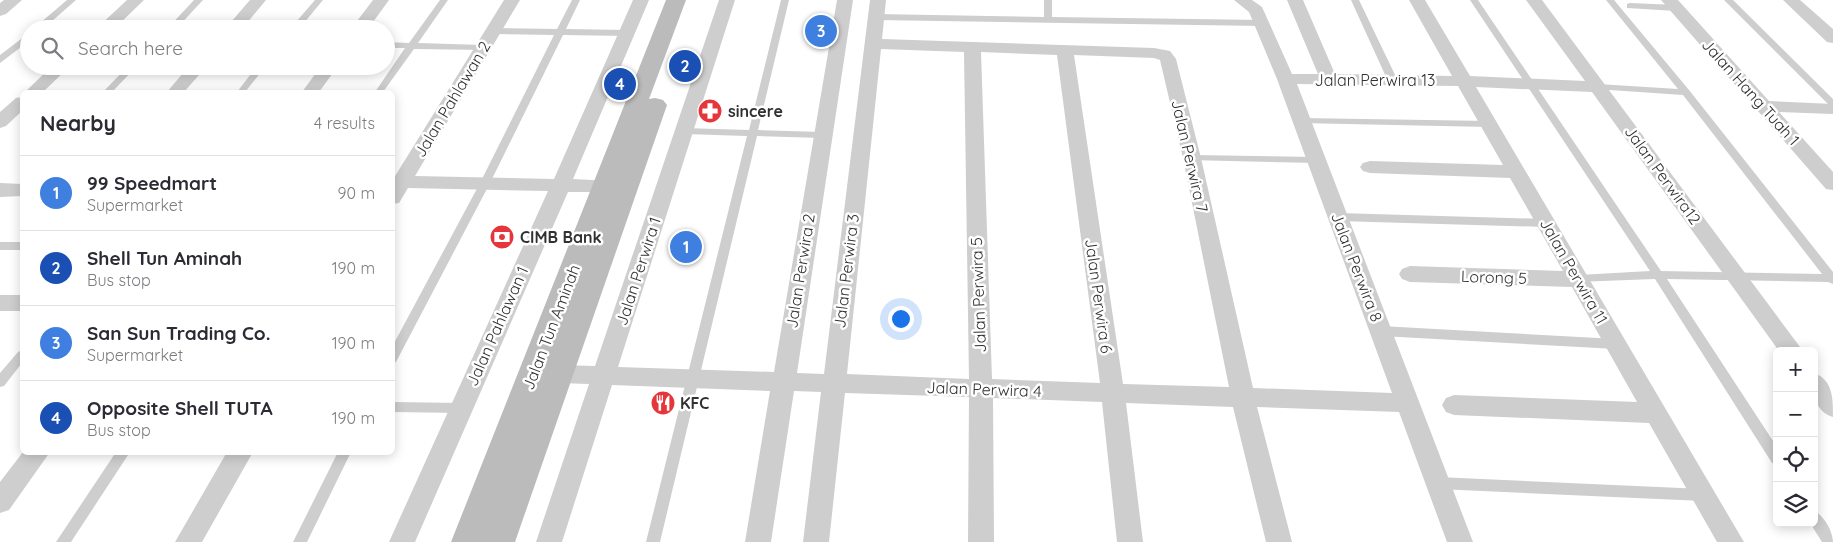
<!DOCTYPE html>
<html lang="en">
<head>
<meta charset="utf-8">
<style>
  :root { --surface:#fff; --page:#f7f7f7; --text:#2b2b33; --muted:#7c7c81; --line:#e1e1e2; --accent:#e4363b }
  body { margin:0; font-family:Quicksand,sans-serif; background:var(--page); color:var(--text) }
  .controls { position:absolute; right:15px; bottom:15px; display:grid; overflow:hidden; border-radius:8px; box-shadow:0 2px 12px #0003 }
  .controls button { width:45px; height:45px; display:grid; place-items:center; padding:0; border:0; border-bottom:1px solid var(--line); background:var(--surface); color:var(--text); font:25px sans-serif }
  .you { position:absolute; left:900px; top:318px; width:18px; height:18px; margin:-12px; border:4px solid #fff; border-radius:50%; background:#1a73e8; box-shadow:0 0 0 8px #1a73e833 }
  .badge { display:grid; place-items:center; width:32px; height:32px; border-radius:50%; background:var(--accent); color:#fff; font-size:16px; font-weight:700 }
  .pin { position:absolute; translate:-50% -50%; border:2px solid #fff; box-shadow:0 1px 5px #0006 }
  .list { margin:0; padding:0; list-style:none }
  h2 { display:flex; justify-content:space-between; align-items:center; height:65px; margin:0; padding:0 20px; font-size:21px }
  h2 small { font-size:16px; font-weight:400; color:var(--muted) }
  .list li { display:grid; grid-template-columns:32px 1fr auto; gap:15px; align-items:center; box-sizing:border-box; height:75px; padding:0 20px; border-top:1px solid var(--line) }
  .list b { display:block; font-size:19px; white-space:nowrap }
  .list p { margin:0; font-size:16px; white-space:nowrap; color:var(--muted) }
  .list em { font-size:16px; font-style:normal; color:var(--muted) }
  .icon { flex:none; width:28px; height:28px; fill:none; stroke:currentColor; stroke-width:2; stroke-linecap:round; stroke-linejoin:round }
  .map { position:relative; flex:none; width:1833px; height:542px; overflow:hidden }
  .search { position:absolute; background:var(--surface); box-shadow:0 2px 12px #0003; left:20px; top:20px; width:375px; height:55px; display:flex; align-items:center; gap:12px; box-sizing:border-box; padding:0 18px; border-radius:28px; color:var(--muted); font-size:19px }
  .panel { position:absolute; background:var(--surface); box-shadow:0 2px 12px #0003; left:20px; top:90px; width:375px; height:365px; border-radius:8px }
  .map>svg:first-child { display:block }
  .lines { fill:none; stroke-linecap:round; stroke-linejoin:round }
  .lane { fill:#cecece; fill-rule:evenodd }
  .street { fill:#cecece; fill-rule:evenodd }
  .secondary { fill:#bbb; fill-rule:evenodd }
  .wall { fill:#8c8c8c }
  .shaded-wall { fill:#5d5d5d }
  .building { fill:#181818; stroke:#5d5d5d }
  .labels { text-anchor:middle; stroke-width:5; stroke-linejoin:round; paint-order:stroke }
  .street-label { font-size:16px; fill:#313131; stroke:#fff }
  .poi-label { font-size:16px; font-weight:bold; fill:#313131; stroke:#fff; text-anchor:start }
</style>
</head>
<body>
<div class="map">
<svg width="1833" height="542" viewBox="0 0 1833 542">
  <rect width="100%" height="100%" fill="#fff"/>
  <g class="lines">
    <path class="lane" d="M67 0H76L43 29H33Z
      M194 0H203L176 29H167Z
      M315 0H323L299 29H290Z
      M440 0H448L418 43 483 45 486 46V50L414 49 383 92H375L405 48H386V42L409 43Z
      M572 0H580L566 29 627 30 631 33 627 36 563 35 490 183 396 362 392 364V347L480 183 554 35 494 34 490 31 494 28 557 29Z
      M781 0H789L758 130 822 132 827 135 822 138 757 136 660 542H646L747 136 684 134 679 131 684 128 749 130Z
      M1044 0H1052V17L1262 20 1266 23 1262 26 876 20 872 17 876 14 1044 17Z
      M1351 0H1359L1397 79 1395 81H1389L1387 79Z
      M1470 0H1478L1661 271 1822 274 1683 95 1595 89V85L1598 84 1678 89 1606 0H1614L1689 90 1833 272V284L1828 282 1667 279 1777 447V465L1772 463 1655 279 1575 282 1573 279 1579 275 1650 271Z
      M1724 0H1733L1833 99V107L1830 106Z
      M1630 3 1676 5 1680 8 1676 11 1627 8V4Z
      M29 33V41L0 63V55Z
      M128 66H137L112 92H103Z
      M257 66H266L245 92H237Z
      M1302 118 1489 121 1494 124 1489 127 1299 123 1297 121Z
      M1192 155 1316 157 1321 160 1316 163 1188 160 1187 158 1188 156Z
      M1338 213 1546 219 1551 223 1546 227 1338 221 1333 217Z
      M0 242H22V250H0Z
      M1381 326 1616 339 1620 341 1622 344 1620 347 1616 349 1381 336 1377 334 1375 331 1377 328Z
      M22 350V363L4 386 0 387V373L18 352Z
      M392 402 461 403 465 404 467 408 465 412 461 413 392 412Z
      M116 452H130L71 542H56Z
      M338 452H351L307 542H293Z
      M1438 477 1703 489 1708 491 1710 495 1708 499 1703 501 1438 489 1433 487 1431 483 1433 479Z
      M1814 511C1824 515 1833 532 1833 542H1822L1810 523H1814Z"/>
    <path class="street" d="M4 0H22L6 14 0 16V3Z
      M127 0H144L114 29H96Z
      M250 0H266L242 29H225Z
      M373 0H389L368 29H351Z
      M504 0H520L415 176 554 179 633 0H649L573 179 611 181 614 186 611 191 604 192H568L415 542H389L548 191 408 188 399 203 392 204V181Z
      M719 0H735L618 367 774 372 837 0H853L797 373 824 374 870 0H886L882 39 1154 48 1170 51 1176 59 1201 158 1253 388 1392 393 1277 79 1249 12 1234 0H1252L1262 7 1292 74H1318L1287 0H1303L1335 74 1452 76 1409 0H1425L1470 76 1585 81 1526 0H1542L1803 351H1779L1592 92 1476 87 1744 542H1717L1649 423 1454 415 1446 412 1442 405 1446 398 1454 395 1637 402 1572 287 1410 282 1402 279 1399 274 1402 269 1410 266 1563 271 1510 178 1370 173 1363 171 1360 167 1363 163 1370 161 1503 165 1458 86 1297 84 1473 542H1447L1399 412 1257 407 1292 542H1266L1233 407 1126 403 1143 542H1117L1102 402 993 398 994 542H968L969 397 845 393 829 542H803L821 392 794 391 771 542H745L770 391 612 385 562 542H536L589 384 559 383 551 381 547 374 551 367 559 365 595 366ZM881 49 964 52 969 379 847 374ZM981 52 1057 55 1100 383 992 379ZM1074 55 1154 58 1160 60 1183 158 1229 387 1123 384Z
      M1661 0H1678L1769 101 1833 104V114L1779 112 1833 172V190L1826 189Z
      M1783 0H1800L1833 29V43L1827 42Z
      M52 66H70L43 92H25Z
      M189 66H207L184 92H167Z
      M321 66H338L319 92H302Z
      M22 97V111L6 126 0 128V112L16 98Z
      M0 183 22 184V196L0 197Z
      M0 295H22V311H0Z
      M1814 373C1833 380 1833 398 1833 417 1812 410 1814 391 1814 373Z
      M23 452H50L9 510 0 513V482Z
      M227 452H253L202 542H175Z"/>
    <path class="secondary" d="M666 0H686L649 99 655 98 663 100 667 105 515 542H451Z"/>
  </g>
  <path class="wall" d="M690 57 691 61 688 71H680L679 66Z
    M624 74 625 79 622 89H613L612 84Z"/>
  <path class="shaded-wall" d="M690 57 691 61 688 71V66Z
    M624 74 625 79 622 89 621 84Z"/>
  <path class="building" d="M682 57H690L688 66H679Z
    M616 74H624L621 84H612Z"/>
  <defs>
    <symbol id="pharmacy-disc" viewBox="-11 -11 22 22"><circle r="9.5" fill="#e4363b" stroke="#fff"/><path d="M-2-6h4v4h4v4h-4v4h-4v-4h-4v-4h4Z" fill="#fff"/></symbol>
    <symbol id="bank-disc" viewBox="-11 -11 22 22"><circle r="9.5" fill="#e4363b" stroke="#fff"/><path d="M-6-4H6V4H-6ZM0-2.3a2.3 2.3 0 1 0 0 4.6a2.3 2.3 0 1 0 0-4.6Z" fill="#fff"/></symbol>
    <symbol id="restaurant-disc" viewBox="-11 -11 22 22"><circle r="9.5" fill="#e4363b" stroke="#fff"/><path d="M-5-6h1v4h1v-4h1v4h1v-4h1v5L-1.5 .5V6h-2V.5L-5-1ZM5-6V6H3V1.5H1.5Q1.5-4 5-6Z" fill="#fff"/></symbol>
  </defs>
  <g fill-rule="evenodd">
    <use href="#pharmacy-disc" x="696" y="97" width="28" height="28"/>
    <use href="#bank-disc" x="488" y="223" width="28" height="28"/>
    <use href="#restaurant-disc" x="649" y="389" width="28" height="28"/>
  </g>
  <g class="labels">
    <g class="street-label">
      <text x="1375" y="86">Jalan Perwira 13</text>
      <text transform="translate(1751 92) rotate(48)" y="6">Jalan Hang Tuah 1</text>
      <text transform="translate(452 99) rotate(-59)" y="6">Jalan Pahlawan 2</text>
      <text transform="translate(1190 156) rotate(77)" y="6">Jalan Perwira 7</text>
      <text transform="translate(1663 175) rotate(54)" y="6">Jalan Perwira12</text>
      <text transform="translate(1357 267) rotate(69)" y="6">Jalan Perwira 8</text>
      <text transform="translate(638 271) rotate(-72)" y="6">Jalan Perwira 1</text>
      <text transform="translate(800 271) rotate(-81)" y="6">Jalan Perwira 2</text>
      <text transform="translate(846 271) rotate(-83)" y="6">Jalan Perwira 3</text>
      <text transform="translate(1574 271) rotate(60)" y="6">Jalan Perwira 11</text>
      <text transform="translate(1494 277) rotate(2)" y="6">Lorong 5</text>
      <text transform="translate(978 295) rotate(-92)" y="6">Jalan Perwira 5</text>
      <text transform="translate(1099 296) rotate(82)" y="6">Jalan Perwira 6</text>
      <text transform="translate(497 326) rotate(-66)" y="6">Jalan Pahlawan 1</text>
      <text transform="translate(551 327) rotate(-69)" y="6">Jalan Tun Aminah</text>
      <text transform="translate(984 389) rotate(2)" y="6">Jalan Perwira 4</text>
    </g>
    <g class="poi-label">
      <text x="728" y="117">sincere</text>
      <text x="520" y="243">CIMB Bank</text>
      <text x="680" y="409">KFC</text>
    </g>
  </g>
</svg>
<div class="controls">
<button>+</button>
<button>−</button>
<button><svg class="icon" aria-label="locate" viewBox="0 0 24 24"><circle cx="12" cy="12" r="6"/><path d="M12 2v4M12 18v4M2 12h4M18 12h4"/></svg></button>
<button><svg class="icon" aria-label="layers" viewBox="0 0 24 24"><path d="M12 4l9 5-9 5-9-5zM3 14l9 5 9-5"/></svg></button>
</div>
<div class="you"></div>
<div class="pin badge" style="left:686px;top:247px;background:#3f7fe0">1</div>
<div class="pin badge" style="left:685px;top:66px;background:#1a4fb4">2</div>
<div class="pin badge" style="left:821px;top:31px;background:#3f7fe0">3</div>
<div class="pin badge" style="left:620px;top:84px;background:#1a4fb4">4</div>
<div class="search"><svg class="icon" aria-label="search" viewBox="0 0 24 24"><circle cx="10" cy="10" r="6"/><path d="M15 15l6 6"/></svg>Search here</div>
<section class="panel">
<h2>Nearby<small>4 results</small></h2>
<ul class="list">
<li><span class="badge" style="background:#3f7fe0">1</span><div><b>99 Speedmart</b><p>Supermarket</p></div><em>90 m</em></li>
<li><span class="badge" style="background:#1a4fb4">2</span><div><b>Shell Tun Aminah</b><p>Bus stop</p></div><em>190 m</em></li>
<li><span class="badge" style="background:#3f7fe0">3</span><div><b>San Sun Trading Co.</b><p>Supermarket</p></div><em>190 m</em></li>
<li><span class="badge" style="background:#1a4fb4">4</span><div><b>Opposite Shell TUTA</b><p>Bus stop</p></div><em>190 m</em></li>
</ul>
</section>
</div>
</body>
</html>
